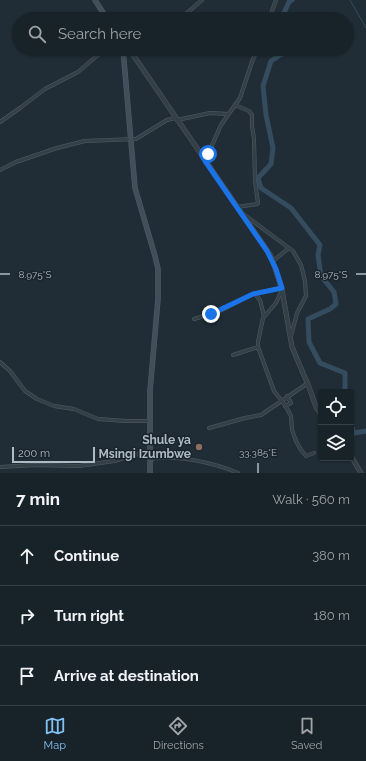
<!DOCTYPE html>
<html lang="en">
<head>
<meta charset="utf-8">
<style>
  :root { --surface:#182229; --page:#252f35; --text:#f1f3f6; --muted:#9fa4a8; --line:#363f46; --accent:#82c0f5 }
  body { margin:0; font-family:Raleway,sans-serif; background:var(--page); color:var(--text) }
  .controls { position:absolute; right:12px; bottom:12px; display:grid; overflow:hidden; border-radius:4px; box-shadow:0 1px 3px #0004 }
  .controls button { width:36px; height:36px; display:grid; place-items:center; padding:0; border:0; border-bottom:1px solid var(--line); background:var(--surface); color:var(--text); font:20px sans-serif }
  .scale { position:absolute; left:12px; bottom:10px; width:83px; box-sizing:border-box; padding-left:4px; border:2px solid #aebac4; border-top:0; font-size:11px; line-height:14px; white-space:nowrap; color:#aebac4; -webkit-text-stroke:3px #19242c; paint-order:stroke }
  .stop { position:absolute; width:12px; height:12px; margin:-9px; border:3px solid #1a73e8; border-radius:50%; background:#fff }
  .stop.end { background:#1a73e8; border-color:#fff; box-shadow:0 1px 4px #0008 }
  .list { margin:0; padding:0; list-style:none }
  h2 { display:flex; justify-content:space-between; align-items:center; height:52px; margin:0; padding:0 16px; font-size:17px }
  h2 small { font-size:13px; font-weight:400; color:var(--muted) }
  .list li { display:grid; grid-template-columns:26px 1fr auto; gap:12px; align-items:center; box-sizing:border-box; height:60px; padding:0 16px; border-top:1px solid var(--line) }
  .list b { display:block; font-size:15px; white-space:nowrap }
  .list em { font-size:13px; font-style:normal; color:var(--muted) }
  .icon { flex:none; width:22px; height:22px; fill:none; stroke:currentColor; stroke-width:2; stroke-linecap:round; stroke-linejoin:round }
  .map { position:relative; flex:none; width:366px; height:473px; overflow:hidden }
  .search { position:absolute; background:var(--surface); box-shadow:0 1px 3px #0004; left:12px; right:12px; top:12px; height:44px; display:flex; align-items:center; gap:10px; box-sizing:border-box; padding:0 14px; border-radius:22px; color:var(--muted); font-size:15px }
  .sheet { height:232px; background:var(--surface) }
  nav { display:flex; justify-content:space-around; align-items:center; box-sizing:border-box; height:56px; border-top:1px solid var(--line); background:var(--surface); font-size:11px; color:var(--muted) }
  nav a { display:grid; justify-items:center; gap:2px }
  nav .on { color:var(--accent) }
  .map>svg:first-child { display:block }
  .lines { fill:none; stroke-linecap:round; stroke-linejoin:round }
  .stream { stroke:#344c5e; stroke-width:1 }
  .river { stroke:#344c5e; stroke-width:5 }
  .minor-casing { stroke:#515d65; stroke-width:4 }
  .tertiary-casing { stroke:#515d65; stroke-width:5 }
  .secondary-casing { stroke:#515d65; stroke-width:5.5 }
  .minor { stroke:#343f47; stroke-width:3 }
  .tertiary { stroke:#343f47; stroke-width:4 }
  .secondary { stroke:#424f5a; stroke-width:4.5 }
  .route { stroke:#1a73e8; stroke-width:5 }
  .ticks { fill:none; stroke:#aebac4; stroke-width:1.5 }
  .education-dot { fill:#8d6e63; stroke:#19242c; stroke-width:1.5 }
  .labels { text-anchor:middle; stroke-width:3; stroke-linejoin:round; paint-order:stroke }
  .poi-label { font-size:12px; font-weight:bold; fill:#aebac4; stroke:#19242c; text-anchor:end }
  .ticks-label { font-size:10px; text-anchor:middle; fill:#aebac4; stroke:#19242c; stroke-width:3; stroke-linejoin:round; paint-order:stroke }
</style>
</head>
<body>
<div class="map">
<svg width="366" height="473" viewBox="0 0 366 473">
  <rect width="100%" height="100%" fill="#202d37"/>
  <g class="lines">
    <path class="stream" d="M350 0 366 28"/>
    <path class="river" d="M285 19 283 15 289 2 292 0
      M301 49 299 51 282 54 271 61 263 86 266 115 273 148 271 164 258 178 261 188 291 208 320 245 318 255 321 276 334 292 336 304 330 309 308 319 309 342 320 363 345 373V392
      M351 425 354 433 366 431"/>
    <defs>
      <path id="minor" d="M175 19 187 13 202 0
        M269 19 276 0
        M235 105 249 111 252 115V126L254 139 255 181 258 203 257 204 237 207
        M177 120 210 113 228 114
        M0 122 20 108 45 89 78 72 98 55 108 49
        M205 161 221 125 240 98 253 59 258 49
        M0 170 16 162 57 148 85 141 136 139 167 120 175 118
        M242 213 293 251 301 265 305 281 306 296 297 313 291 336
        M273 261 289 248
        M281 292 276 303 263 318 258 342V347L274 391 285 405 291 416 292 430 296 441 301 450 306 456 314 453
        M255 294 260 300 264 316
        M194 319 218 312 253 294 281 288
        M233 355 258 347
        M0 362 10 371 25 391 37 399 54 406 74 409 98 419 126 421H150
        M285 406 291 403 287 396
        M209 428 245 418 261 415 308 383
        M150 459C175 454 215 463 238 473
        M0 467 36 465 79 466 114 461 141 453 150 451"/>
      <path id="tertiary" d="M129 49 271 256 282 290 292 347 309 387 316 407 321 414
        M351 456 361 473"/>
      <path id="secondary" d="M95 0 107 19
        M123 49 135 188 155 256 158 269V299L150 391V473"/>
    </defs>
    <use href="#minor" class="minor-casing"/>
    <use href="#tertiary" class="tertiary-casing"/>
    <use href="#secondary" class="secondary-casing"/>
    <use href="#minor" class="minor"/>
    <use href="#tertiary" class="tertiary"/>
    <use href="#secondary" class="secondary"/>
  </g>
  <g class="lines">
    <path class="route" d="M208 154 205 161 267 251 276 269 282 288 253 294 211 314"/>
  </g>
  <path class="ticks" d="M0 274H10M356 274H366M258 463V473"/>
  <circle class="education-dot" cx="199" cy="447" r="4"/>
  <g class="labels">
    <g class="poi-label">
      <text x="191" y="444">Shule ya<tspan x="191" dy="14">Msingi Izumbwe</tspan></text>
    </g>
  </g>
  <g class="ticks-label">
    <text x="35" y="278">8.975°S</text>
    <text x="331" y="278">8.975°S</text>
    <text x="258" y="456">33.385°E</text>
  </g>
</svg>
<div class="controls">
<button><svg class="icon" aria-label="locate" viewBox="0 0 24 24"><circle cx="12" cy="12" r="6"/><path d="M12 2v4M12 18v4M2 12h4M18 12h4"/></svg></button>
<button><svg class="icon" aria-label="layers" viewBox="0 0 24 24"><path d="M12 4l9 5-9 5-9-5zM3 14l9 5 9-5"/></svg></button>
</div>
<div class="scale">200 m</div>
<div class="stop" style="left:208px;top:154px"></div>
<div class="stop end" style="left:211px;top:314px"></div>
<div class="search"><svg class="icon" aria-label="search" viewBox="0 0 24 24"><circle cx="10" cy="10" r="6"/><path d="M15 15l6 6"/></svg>Search here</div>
</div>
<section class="sheet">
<h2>7 min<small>Walk · 560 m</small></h2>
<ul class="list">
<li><svg class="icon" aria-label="ahead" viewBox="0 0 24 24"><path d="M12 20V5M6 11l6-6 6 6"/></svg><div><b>Continue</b></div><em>380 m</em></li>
<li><svg class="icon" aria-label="right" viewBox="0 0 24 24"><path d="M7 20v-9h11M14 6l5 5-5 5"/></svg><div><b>Turn right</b></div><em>180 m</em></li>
<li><svg class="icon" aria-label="arrive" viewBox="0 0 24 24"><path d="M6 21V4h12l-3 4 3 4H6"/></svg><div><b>Arrive at destination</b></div></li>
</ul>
</section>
<nav>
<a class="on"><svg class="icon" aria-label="map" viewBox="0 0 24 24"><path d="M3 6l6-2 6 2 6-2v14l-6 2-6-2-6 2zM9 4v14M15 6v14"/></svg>Map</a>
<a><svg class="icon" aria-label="directions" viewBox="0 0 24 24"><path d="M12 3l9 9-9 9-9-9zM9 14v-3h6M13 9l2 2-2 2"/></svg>Directions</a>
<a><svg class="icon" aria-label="saved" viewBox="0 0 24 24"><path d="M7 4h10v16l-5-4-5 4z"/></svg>Saved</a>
</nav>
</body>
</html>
